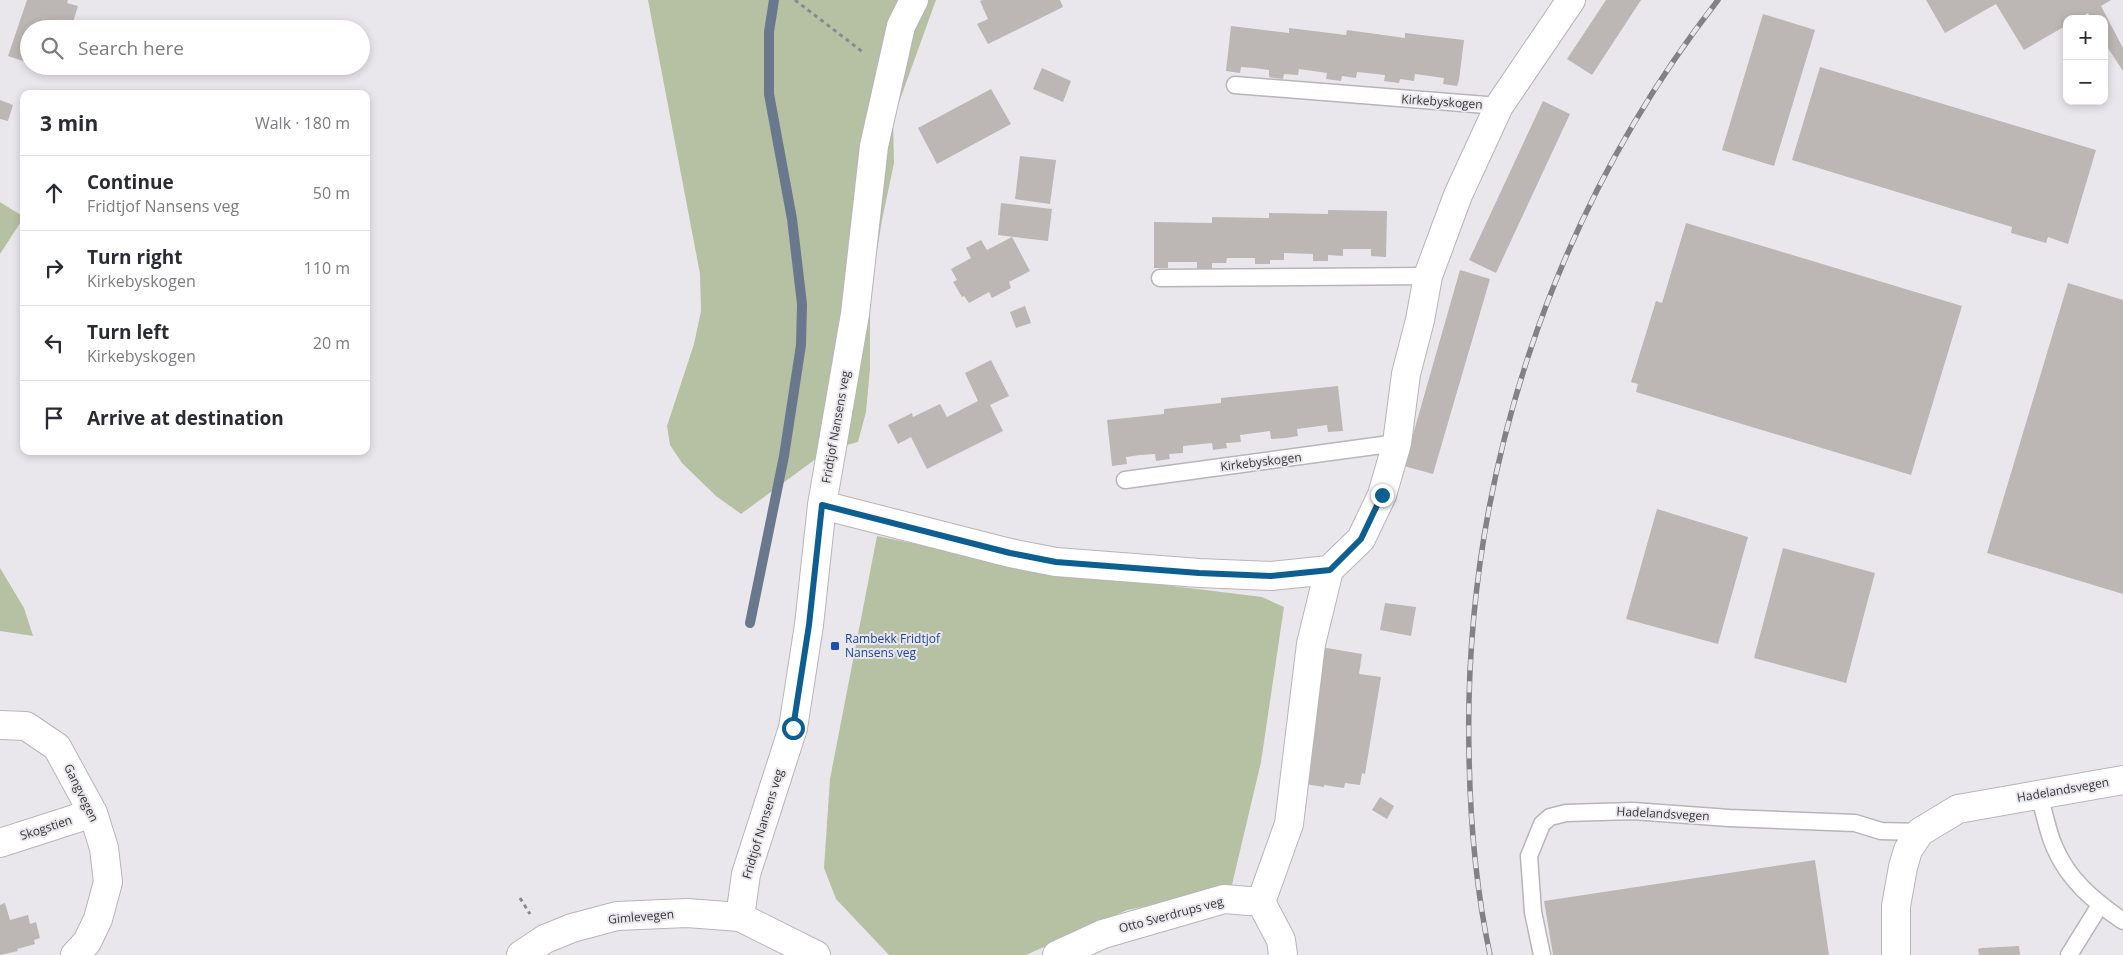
<!DOCTYPE html>
<html lang="en">
<head>
<meta charset="utf-8">
<style>
  :root { --surface:#fff; --page:#f2f2f3; --text:#2b2b33; --muted:#7c7c81; --line:#e1e1e2 }
  body { margin:0; font-family:"Open Sans",sans-serif; background:var(--page); color:var(--text) }
  .controls { position:absolute; right:15px; top:15px; display:grid; overflow:hidden; border-radius:10px; box-shadow:0 2px 8px #0003 }
  .controls button { width:45px; height:45px; display:grid; place-items:center; padding:0; border:0; border-bottom:1px solid var(--line); background:var(--surface); color:var(--text); font:25px sans-serif }
  .stop { position:absolute; width:15px; height:15px; margin:-11px; border:4px solid #0e5f91; border-radius:50%; background:#fff }
  .stop.end { background:#0e5f91; border-color:#fff; box-shadow:0 1px 5px #0008 }
  .list { margin:0; padding:0; list-style:none }
  h2 { display:flex; justify-content:space-between; align-items:center; height:65px; margin:0; padding:0 20px; font-size:21px }
  h2 small { font-size:16px; font-weight:400; color:var(--muted) }
  .list li { display:grid; grid-template-columns:32px 1fr auto; gap:15px; align-items:center; box-sizing:border-box; height:75px; padding:0 20px; border-top:1px solid var(--line) }
  .list b { display:block; font-size:19px; white-space:nowrap }
  .list p { margin:0; font-size:16px; white-space:nowrap; color:var(--muted) }
  .list em { font-size:16px; font-style:normal; color:var(--muted) }
  .icon { flex:none; width:28px; height:28px; fill:none; stroke:currentColor; stroke-width:2; stroke-linecap:round; stroke-linejoin:round }
  .map { position:relative; flex:none; width:2123px; height:955px; overflow:hidden }
  .search { position:absolute; background:var(--surface); box-shadow:0 2px 8px #0003; left:20px; top:20px; width:350px; height:55px; display:flex; align-items:center; gap:12px; box-sizing:border-box; padding:0 18px; border-radius:28px; color:var(--muted); font-size:19px }
  .panel { position:absolute; background:var(--surface); box-shadow:0 2px 8px #0003; left:20px; top:90px; width:350px; height:365px; border-radius:10px }
  .map>svg:first-child { display:block }
  .green { fill:#b6c0a2 }
  .lines { fill:none; stroke-linecap:round; stroke-linejoin:round }
  .stream { stroke:#6a788d; stroke-width:10 }
  .building { fill:#bcb7b4 }
  .service-casing { stroke:#b8b4b9; stroke-width:19 }
  .minor-casing { stroke:#b8b4b9; stroke-width:30 }
  .tertiary-casing { stroke:#b8b4b9; stroke-width:30 }
  .path { stroke:#8b898d; stroke-width:3; stroke-dasharray:4 4; stroke-linecap:butt }
  .service { stroke:#fff; stroke-width:16 }
  .minor { stroke:#fff; stroke-width:28 }
  .tertiary { stroke:#fff; stroke-width:28 }
  .rail-casing { stroke:#838185; stroke-width:5.5 }
  .rail { stroke:#eae7ec; stroke-width:4; stroke-dasharray:11; stroke-linecap:butt }
  .route { stroke:#0e5f91; stroke-width:6 }
  .transit-dot { fill:#1a4fb4; stroke:#eae7ec; stroke-width:2 }
  .labels { text-anchor:middle; stroke-width:4; stroke-linejoin:round; paint-order:stroke }
  .street-label { font-size:12px; fill:#363537; stroke:#eae7ec }
  .transit-label { font-size:12px; fill:#164399; stroke:#eae7ec; text-anchor:start }
</style>
</head>
<body>
<div class="map">
<svg width="2123" height="955" viewBox="0 0 2123 955">
  <rect width="100%" height="100%" fill="#eae7ec"/>
  <path class="green" d="M648 0H936L893 119 894 163 882 220 870 293V369L866 412 858 442 828 450 741 514 716 496 682 463 670 445 667 426 694 344 701 311 700 274Z
    M0 202 24 217 0 254Z
    M877 536 1042 570 1262 597 1284 607 1261 762 1231 889 1127 910 1026 955H889L836 899 824 868 830 779Z
    M0 568 24 608 33 636 0 631Z"/>
  <g class="lines">
    <path class="stream" d="M750 623 784 456 801 345 802 304 792 219 769 94V32L774 0"/>
  </g>
  <path class="building" d="M27 0H68L67 3 78 6 71 29H29V63L8 56Z
    M983 0H1060L1063 7 988 44 977 24 988 19 980 1Z
    M1606 0H1641L1592 75 1567 59Z
    M1926 0H2111L2101 6 2123 48V71L2104 42V19H2091L2088 13 2078 19H2067V25L2024 50 1996 4 1945 33Z
    M1763 14 1815 30 1774 166 1722 150Z
    M1231 26 1289 33V28L1346 35 1347 30 1405 38V33L1464 40 1459 80 1457 86 1443 84 1444 78 1415 74 1414 81 1400 79 1399 83 1384 81 1385 75 1357 72 1356 78 1342 76 1341 81 1326 79 1327 73 1299 69 1298 75 1284 74 1283 79 1269 77V70L1254 68 1241 67 1240 73 1226 71Z
    M1820 67 2096 150 2068 244 2048 237 2046 243 2011 233 2012 227 1792 160Z
    M1042 68 1071 81 1063 102 1033 89Z
    M991 89 1011 124 937 164 918 128Z
    M0 100 13 105 8 121 0 119Z
    M1543 101 1570 114 1496 273 1469 260Z
    M1020 156 1056 160 1050 204 1015 199Z
    M1001 203 1052 209 1048 241 998 235Z
    M1328 210 1387 211 1386 257 1371 256V249H1343V256L1328 255V261H1313V254L1284 253V260H1270V264H1255V258H1227L1226 263H1212V269H1197V262H1168V268H1154V222L1212 223V217L1269 218V213L1328 214Z
    M1686 223 1962 306 1911 475 1636 392 1638 384 1631 382 1656 301 1662 303Z
    M1012 237 1030 271 1009 282 1011 288 992 298 989 292 969 303 964 296 962 297 953 282 957 280 951 269 971 258 966 248 981 240 987 250Z
    M1460 270 1490 279 1433 474 1404 466Z
    M2068 283 2123 300V594L1987 553Z
    M1025 306 1031 323 1016 328 1010 312Z
    M991 360 1009 396 990 405 1003 431 927 469 911 437 898 444 888 425 912 413 913 417 940 404 947 417 978 401 965 373Z
    M1338 386 1343 431 1328 432 1327 425 1297 429 1298 436 1286 438 1271 439 1270 431 1240 435 1241 442 1226 443 1227 448 1213 450 1212 443 1183 446V453L1169 454 1170 459 1156 461 1155 454 1140 455 1126 457 1127 464 1112 466 1107 420 1164 414V409L1221 403V398Z
    M1657 509 1748 537 1718 644 1626 619Z
    M1783 548 1875 573 1846 683 1754 658Z
    M1385 603 1416 607 1411 636 1380 630Z
    M1321 647 1362 654 1359 674 1381 677 1365 774 1362 773 1360 785 1345 783 1344 788 1324 785V787L1299 783Z
    M1380 797 1394 806 1387 819 1372 810Z
    M1815 860 1829 955H1553L1544 901Z
    M5 903 10 920 28 915 30 924 36 922 40 938 34 940 35 944 17 949 18 951 0 955V905Z
    M2019 946 2020 955H1979L1978 949 1982 948Z"/>
  <g class="lines">
    <defs>
      <path id="service" d="M1235 85 1499 106
        M1160 278 1428 276
        M1125 480 1397 443
        M2039 794C2044 811 2047 830 2054 846 2068 880 2094 901 2123 921
        M1542 955 1533 912 1529 856 1542 824 1550 817 1566 813 1633 811 1729 818 1855 823 1881 831 1920 832
        M2069 955 2100 905"/>
      <path id="minor" d="M822 505 1010 553 1056 562 1199 573 1271 576 1329 570 1361 539 1382 495 1397 443 1406 374 1420 320 1428 276 1458 195 1499 106 1571 0
        M0 725 26 726 57 747 93 813 104 848 108 882 98 919 87 942 75 955
        M0 843 93 813
        M1261 902 1289 824 1311 644 1329 570
        M740 917 746 874 793 728 809 625 822 505 855 314 874 146 901 26 914 0
        M1057 955 1103 934 1224 899 1261 902 1281 940 1283 955
        M1896 955V906L1903 867 1908 850 1920 832 1958 809 2123 780"/>
      <path id="tertiary" d="M521 955 545 939 572 928 617 916 687 913 740 917 816 955"/>
    </defs>
    <use href="#service" class="service-casing"/>
    <use href="#minor" class="minor-casing"/>
    <use href="#tertiary" class="tertiary-casing"/>
    <path class="path" d="M795 0 864 53
      M520 898 530 914"/>
    <use href="#service" class="service"/>
    <use href="#minor" class="minor"/>
    <use href="#tertiary" class="tertiary"/>
    <defs>
      <path id="rail" d="M1490 955C1476 889 1470 821 1469 753 1463 482 1551 214 1718 0"/>
    </defs>
    <use href="#rail" class="rail-casing"/>
    <use href="#rail" class="rail"/>
  </g>
  <g class="lines">
    <path class="route" d="M793 728 809 625 822 505 1010 553 1056 562 1199 573 1271 576 1330 570 1361 539 1382 495"/>
  </g>
  <rect class="transit-dot" x="830" y="641" width="10" height="10" rx="2.5"/>
  <g class="labels">
    <g class="street-label">
      <text transform="translate(1442 102) rotate(4)" y="4">Kirkebyskogen</text>
      <text transform="translate(836 427) rotate(-80)" y="4">Fridtjof Nansens veg</text>
      <text transform="translate(1261 462) rotate(-7)" y="4">Kirkebyskogen</text>
      <text transform="translate(2063 790) rotate(-10)" y="4">Hadelandsvegen</text>
      <text transform="translate(81 793) rotate(64)" y="4">Gangvegen</text>
      <text transform="translate(1663 814) rotate(3)" y="4">Hadelandsvegen</text>
      <text transform="translate(763 824) rotate(-73)" y="4">Fridtjof Nansens veg</text>
      <text transform="translate(46 828) rotate(-18)" y="4">Skogstien</text>
      <text transform="translate(1171 915) rotate(-15)" y="4">Otto Sverdrups veg</text>
      <text transform="translate(641 917) rotate(-5)" y="4">Gimlevegen</text>
    </g>
    <g class="transit-label">
      <text x="845" y="643">Rambekk Fridtjof<tspan x="845" dy="14">Nansens veg</tspan></text>
    </g>
  </g>
</svg>
<div class="controls">
<button>+</button>
<button>−</button>
</div>
<div class="stop" style="left:793px;top:728px"></div>
<div class="stop end" style="left:1382px;top:495px"></div>
<div class="search"><svg class="icon" aria-label="search" viewBox="0 0 24 24"><circle cx="10" cy="10" r="6"/><path d="M15 15l6 6"/></svg>Search here</div>
<section class="panel">
<h2>3 min<small>Walk · 180 m</small></h2>
<ul class="list">
<li><svg class="icon" aria-label="ahead" viewBox="0 0 24 24"><path d="M12 20V5M6 11l6-6 6 6"/></svg><div><b>Continue</b><p>Fridtjof Nansens veg</p></div><em>50 m</em></li>
<li><svg class="icon" aria-label="right" viewBox="0 0 24 24"><path d="M7 20v-9h11M14 6l5 5-5 5"/></svg><div><b>Turn right</b><p>Kirkebyskogen</p></div><em>110 m</em></li>
<li><svg class="icon" aria-label="left" viewBox="0 0 24 24"><path d="M17 20v-9H6M10 6l-5 5 5 5"/></svg><div><b>Turn left</b><p>Kirkebyskogen</p></div><em>20 m</em></li>
<li><svg class="icon" aria-label="arrive" viewBox="0 0 24 24"><path d="M6 21V4h12l-3 4 3 4H6"/></svg><div><b>Arrive at destination</b></div></li>
</ul>
</section>
</div>
</body>
</html>
